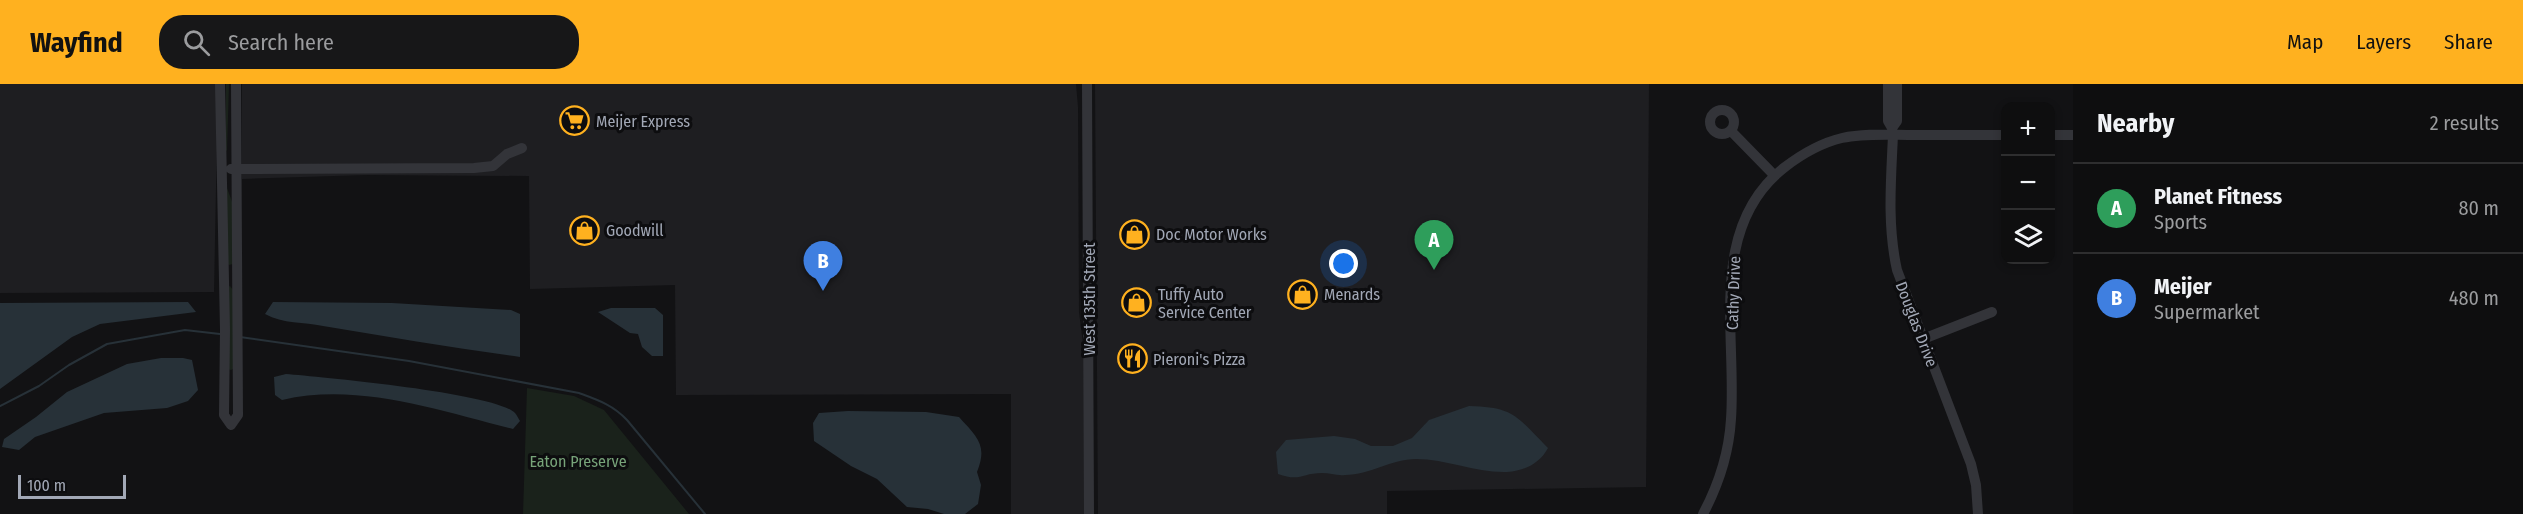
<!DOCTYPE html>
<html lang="en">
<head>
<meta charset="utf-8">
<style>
  :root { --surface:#0e0e0f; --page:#171718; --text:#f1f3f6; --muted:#9b9c9e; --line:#2e2e2f; --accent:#ffb11f }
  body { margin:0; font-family:"Fira Sans Condensed",sans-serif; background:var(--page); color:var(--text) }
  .controls { position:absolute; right:18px; top:18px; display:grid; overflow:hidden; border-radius:12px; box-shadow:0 3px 9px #0003 }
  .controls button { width:54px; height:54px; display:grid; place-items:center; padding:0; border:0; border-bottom:2px solid var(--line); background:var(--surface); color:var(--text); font:30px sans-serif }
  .scale { position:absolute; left:18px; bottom:15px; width:108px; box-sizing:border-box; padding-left:6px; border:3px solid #a2a8b6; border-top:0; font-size:16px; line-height:21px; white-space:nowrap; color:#a2a8b6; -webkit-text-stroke:4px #0d0d0f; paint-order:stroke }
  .you { position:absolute; left:1344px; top:180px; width:21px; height:21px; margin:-15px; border:4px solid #fff; border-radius:50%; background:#1a73e8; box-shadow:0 0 0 9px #1a73e833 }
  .badge { display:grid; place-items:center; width:39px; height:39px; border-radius:50%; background:var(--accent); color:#fff; font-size:20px; font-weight:700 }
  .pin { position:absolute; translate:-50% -50px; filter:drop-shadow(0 2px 3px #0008) }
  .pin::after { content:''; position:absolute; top:32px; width:21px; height:18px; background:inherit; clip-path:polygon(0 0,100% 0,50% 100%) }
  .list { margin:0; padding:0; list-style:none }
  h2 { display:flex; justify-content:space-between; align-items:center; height:78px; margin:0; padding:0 24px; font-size:26px }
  h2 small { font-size:20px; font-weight:400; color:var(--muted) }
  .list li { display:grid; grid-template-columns:39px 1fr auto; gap:18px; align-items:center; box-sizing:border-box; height:90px; padding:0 24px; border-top:2px solid var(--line) }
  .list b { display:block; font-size:22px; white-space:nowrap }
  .list p { margin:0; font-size:20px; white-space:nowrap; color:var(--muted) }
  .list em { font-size:20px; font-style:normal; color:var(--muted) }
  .icon { flex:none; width:33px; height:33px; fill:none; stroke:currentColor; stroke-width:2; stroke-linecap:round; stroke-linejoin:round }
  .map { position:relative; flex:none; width:2073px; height:430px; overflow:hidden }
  header { display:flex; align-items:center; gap:36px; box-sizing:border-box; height:84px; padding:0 30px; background:var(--accent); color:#111 }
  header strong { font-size:28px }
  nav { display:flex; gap:33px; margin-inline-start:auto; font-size:21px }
  .search { width:420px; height:54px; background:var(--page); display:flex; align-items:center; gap:15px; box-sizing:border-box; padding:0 21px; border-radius:24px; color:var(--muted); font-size:22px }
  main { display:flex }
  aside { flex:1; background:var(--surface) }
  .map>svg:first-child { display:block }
  .built { fill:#1e1e21 }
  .green { fill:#1a221b }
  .water { fill:#273138 }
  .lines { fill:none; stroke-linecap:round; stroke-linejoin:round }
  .stream { stroke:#273138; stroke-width:2 }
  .minor { stroke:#333439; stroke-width:10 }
  .labels { text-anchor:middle; stroke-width:6; stroke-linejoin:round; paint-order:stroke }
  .poi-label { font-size:16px; fill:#a2a8b6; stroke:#0d0d0f; text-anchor:start }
  .street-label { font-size:16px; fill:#a2a8b6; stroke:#0d0d0f }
  .park-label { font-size:16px; fill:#77a379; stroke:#0d0d0f }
</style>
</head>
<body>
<header>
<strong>Wayfind</strong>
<div class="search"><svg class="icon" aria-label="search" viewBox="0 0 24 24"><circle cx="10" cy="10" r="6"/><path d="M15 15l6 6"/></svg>Search here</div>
<nav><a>Map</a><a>Layers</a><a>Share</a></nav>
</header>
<main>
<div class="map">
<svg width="2073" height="430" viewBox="0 0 2073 430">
  <rect width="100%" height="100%" fill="#121214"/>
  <path class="built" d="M0 0H218L214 208 0 209Z
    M242 0H1076L1078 23 1079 228 1084 268V430H1011V310L676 311 675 201 530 205 529 92 366 91 242 95Z
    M1095 0H1649L1646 403 1387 407V430H1098Z"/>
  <path class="green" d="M226 0H229L227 67 226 66Z
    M227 104 234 123 233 180 229 181 227 179Z
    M230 202 233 206V285L231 286 228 285V203Z
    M527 304 574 312 604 326 689 430H523Z"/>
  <path class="water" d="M188 218 196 228 100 240 72 253 0 305V219Z
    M273 218 392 219 511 226 520 230V273C454 264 389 253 323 242 304 238 283 240 265 230Z
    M611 224H655L663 231V272H652L642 263 638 250 630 249 598 228Z
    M161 274H183L192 276 198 306 188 317 167 324 104 329 35 353 19 366 2 363 4 355 36 333 67 308 127 280Z
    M286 290C322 293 495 309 515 329 517 331 518 334 520 337L513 345C439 327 359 298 282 316L275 311 274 293Z
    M1469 322C1515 323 1517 333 1548 364 1540 379 1525 387 1507 388 1476 389 1447 375 1416 375 1391 375 1370 391 1345 391 1337 392 1330 389 1322 389 1302 389 1300 398 1278 390L1276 368 1286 356 1334 352 1355 355 1371 362H1393L1412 354 1429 336Z
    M848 327 926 328 959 333C977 353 988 361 977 388L981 401 978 420 965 430H944L928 425 907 423 877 395 851 382 814 357 813 339 819 329Z"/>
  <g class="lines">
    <path class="stream" d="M240 253 409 277 579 309C598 316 613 321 627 336L705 430
      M0 322 39 302 69 281 107 260 185 246 220 250"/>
    <path class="minor" d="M220 0 225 246 224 331 231 341 238 331 236 0
      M1087 0 1089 430
      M1888 0V37L1892 44 1893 51C1891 96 1887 141 1897 186L1971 380 1976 401 1978 430
      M1710 38a12 12 0 1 1 24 0a12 12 0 1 1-24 0Z
      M1892 44 1897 37V0
      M1731 47 1774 91
      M2050 51H2073
      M231 85 474 84 493 82 507 70 522 64
      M1923 255 1992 228
      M1703 430C1719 400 1729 369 1731 335 1737 250 1707 143 1785 83 1802 70 1821 59 1842 54 1865 49 1890 51 1914 51 1945 51 1975 51 2006 51"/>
  </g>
  <defs>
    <symbol id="supermarket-ring" viewBox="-11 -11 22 22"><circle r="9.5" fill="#0d0d0f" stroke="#ffb11f" stroke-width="1.5"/><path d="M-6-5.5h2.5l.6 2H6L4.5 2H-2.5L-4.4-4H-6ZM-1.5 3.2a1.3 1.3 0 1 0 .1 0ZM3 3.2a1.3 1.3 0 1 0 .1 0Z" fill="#ffb11f"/></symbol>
    <symbol id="shop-ring" viewBox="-11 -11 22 22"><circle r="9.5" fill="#0d0d0f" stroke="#ffb11f" stroke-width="1.5"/><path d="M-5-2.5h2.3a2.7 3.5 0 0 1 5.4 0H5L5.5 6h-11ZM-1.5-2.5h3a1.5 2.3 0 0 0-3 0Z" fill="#ffb11f"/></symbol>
    <symbol id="restaurant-ring" viewBox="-11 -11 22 22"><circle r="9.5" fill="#0d0d0f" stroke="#ffb11f" stroke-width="1.5"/><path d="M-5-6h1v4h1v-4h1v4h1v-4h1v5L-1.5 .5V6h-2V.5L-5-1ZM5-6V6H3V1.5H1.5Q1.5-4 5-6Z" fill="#ffb11f"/></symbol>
  </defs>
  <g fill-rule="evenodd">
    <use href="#supermarket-ring" x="558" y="20" width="33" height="33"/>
    <use href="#shop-ring" x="568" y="130" width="33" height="33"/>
    <use href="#shop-ring" x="1118" y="134" width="33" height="33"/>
    <use href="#shop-ring" x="1286" y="194" width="33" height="33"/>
    <use href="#shop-ring" x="1120" y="202" width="33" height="33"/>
    <use href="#restaurant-ring" x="1116" y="258" width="33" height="33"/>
  </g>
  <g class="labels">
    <g class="poi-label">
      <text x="596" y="43">Meijer Express</text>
      <text x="606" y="152">Goodwill</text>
      <text x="1156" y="156">Doc Motor Works</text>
      <text x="1158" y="216">Tuffy Auto<tspan x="1158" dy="18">Service Center</tspan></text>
      <text x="1324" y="216">Menards</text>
      <text x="1153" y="281">Pieroni's Pizza</text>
    </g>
    <g class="street-label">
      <text transform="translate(1733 209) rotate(-88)" y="6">Cathy Drive</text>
      <text transform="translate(1089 215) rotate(-90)" y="6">West 135th Street</text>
      <text transform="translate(1917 240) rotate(69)" y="6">Douglas Drive</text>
    </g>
    <g class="park-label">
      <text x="578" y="383">Eaton Preserve</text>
    </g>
  </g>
</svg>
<div class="controls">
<button>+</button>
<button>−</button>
<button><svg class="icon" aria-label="layers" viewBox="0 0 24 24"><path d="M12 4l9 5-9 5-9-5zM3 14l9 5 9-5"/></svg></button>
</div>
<div class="scale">100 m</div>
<div class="you"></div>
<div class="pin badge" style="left:1434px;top:186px;background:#2e9e5b">A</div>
<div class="pin badge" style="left:823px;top:207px;background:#3f7fe0">B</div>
</div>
<aside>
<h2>Nearby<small>2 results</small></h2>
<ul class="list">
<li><span class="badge" style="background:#2e9e5b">A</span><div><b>Planet Fitness</b><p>Sports</p></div><em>80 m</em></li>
<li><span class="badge" style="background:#3f7fe0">B</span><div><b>Meijer</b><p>Supermarket</p></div><em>480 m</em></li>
</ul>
</aside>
</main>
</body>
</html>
